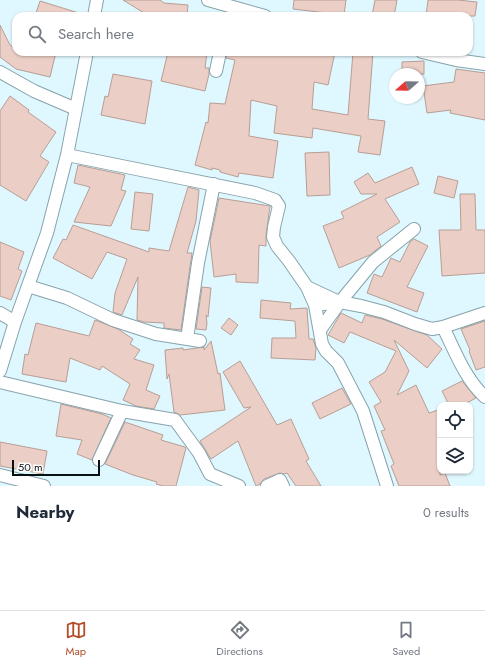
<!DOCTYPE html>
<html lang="en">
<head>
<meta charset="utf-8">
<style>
  :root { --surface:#fff; --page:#f2f2f3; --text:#1f2937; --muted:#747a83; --line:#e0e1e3; --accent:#b44c28 }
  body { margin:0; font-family:Jost,sans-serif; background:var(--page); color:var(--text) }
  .controls { position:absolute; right:12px; bottom:12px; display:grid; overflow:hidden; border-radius:8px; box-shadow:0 1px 3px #0004 }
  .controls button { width:36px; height:36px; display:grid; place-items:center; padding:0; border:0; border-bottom:1px solid var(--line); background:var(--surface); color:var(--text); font:20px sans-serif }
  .compass { position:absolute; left:389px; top:68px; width:36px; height:36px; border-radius:50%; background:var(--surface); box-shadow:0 1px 3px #0004; rotate:250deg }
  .scale { position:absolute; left:12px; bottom:10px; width:88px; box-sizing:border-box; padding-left:4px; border:2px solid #071114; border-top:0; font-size:11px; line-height:14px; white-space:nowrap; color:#071114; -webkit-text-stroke:3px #fff; paint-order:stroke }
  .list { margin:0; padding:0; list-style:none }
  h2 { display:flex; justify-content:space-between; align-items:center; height:52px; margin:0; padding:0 16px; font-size:17px }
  h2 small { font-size:13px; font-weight:400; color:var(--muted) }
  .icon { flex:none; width:22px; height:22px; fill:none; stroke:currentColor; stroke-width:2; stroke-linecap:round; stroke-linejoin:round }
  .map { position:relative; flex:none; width:485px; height:486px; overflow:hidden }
  .search { position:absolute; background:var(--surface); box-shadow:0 1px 3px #0004; left:12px; right:12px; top:12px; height:44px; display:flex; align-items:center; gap:10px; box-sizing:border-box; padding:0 14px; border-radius:12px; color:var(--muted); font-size:15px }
  .sheet { height:124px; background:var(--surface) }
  nav { display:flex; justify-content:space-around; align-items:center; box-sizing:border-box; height:56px; border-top:1px solid var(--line); background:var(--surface); font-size:11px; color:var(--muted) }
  nav a { display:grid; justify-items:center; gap:2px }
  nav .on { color:var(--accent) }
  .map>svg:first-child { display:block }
  .building { fill:#ebcfc6; stroke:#b89e95 }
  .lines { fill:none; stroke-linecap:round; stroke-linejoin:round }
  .minor-casing { stroke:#87a3ab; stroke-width:14 }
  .minor { stroke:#fff; stroke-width:12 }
</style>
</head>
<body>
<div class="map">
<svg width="485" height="486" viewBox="0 0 485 486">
  <rect width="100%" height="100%" fill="#dff7fe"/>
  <path class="building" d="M123 0H160L164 3 188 5 187 16H149Z
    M294 0H346L344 15 293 9Z
    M375 0H397L394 16H372Z
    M428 0H458L477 2 475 16H426Z
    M40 1 82 14V16H35Z
    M0 25 10 45 16 49V52H56L50 77 16 69 0 57Z
    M168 52H207L205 68H209V74L205 91 161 81Z
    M227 52H335L328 85 314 82 312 109 348 115 353 52H373L368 119 385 121 380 155 358 152 361 136 313 128 312 138 274 133 277 106 251 100 249 136 278 141 273 178 239 173 238 177 220 172V170L212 168V170L195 165 206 122 208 123 210 103 225 104 235 60 226 58Z
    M424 61V74H402V62Z
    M456 69 485 73V120L450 113 451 110 427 113 423 86 454 82Z
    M113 74 152 81 145 124 101 115 105 96 108 97Z
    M10 96 29 110 28 112 56 132 40 156 49 162 26 201 0 185V111Z
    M329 152 330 195 307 196 305 153Z
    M78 165 125 175 121 190 126 191 111 226 74 222 90 187 74 183Z
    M412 167 419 184 385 199 400 222 377 237 381 246 370 255 339 268 323 226 344 218 341 212 377 194H361L354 182 368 173 375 183Z
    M438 176 458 181 454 198 434 193Z
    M188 187 199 190 196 221 187 253H192L181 330 164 328V323L144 322 137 320 138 277 122 315 113 312 115 293 127 259 107 252 92 279 53 258 63 239 66 240 73 225 149 252V248L169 251Z
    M135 192 153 194 149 231 131 229Z
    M460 194H475L476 230H485V273L442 276 439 230H461Z
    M219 198 270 206 266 236V246L259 245 258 283 236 282V274L214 277 210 241Z
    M414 239 428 246 407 287 424 293 417 312 367 293 374 274 382 277 391 258 400 262 410 242Z
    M0 242 24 252 18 269 22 271 11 300 0 296Z
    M202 287 211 288 208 317 206 315 207 323 206 330 196 329Z
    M261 300 291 303 290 309 307 308 309 339H313L316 348 315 360 271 358 272 338H296L295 321 260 318Z
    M341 313 362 323 365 315 382 319 427 335 442 349 427 368 394 340 409 371 397 395 416 385 429 413 438 410 440 416V475L445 473 450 486H399L391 466 394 464 381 431 385 430 374 406 381 402 369 382 385 372 396 351 350 332 344 343 328 335Z
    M229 318 238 325 231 335 221 328Z
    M95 320 118 329 133 339 130 344 140 350 134 359 154 365 146 390 160 396 154 409 136 406 123 400 130 384 102 366 100 370 70 358 66 382 22 374 25 354 28 355 36 323 89 336Z
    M485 321V367L476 370 469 351 470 350 461 329Z
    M211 341 218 374 220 373 225 410 180 415 174 412 169 374 167 379 165 350 183 348V350L204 347V350Z
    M240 361 277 425 291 419 309 459 306 461 321 486H296L287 473 284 474 280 473 264 479 260 484 256 486 238 441 211 459 200 441 251 407 244 408 223 372Z
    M462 381 476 398 463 405H449L442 391Z
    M342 388 351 404 320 419 312 403Z
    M61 404 102 414 111 418 92 460 77 454 82 440 56 436Z
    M125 422 163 435 161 440 185 447 186 448 176 486H163L156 484 157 482 133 475 105 464Z
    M0 442 47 451 43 474 0 466Z"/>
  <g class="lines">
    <defs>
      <path id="minor" d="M208 0 265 16
        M94 16 97 0
        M422 52 456 60 485 64
        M216 71 220 52
        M0 72 34 91 76 109
        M67 155 255 193 275 200 279 206 274 227 273 237 277 246 289 261 307 287 315 305 322 344 326 351 338 363 363 411 387 486
        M28 286 67 298 113 320 156 334 200 341
        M307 287 339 302
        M315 305 340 302 361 306 384 312 415 324 432 329 443 327 485 313
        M0 313 15 322
        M443 327C455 351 465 379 485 397
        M320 330 340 302 373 262 414 229
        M187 339 198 263 214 184
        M0 371 15 322 47 233 67 155 87 52
        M0 382 122 411 99 460
        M122 411 175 420 199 453 210 474 239 486
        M0 475 44 486
        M267 486 280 480 283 486"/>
    </defs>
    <use href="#minor" class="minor-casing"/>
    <use href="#minor" class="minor"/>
  </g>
</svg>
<div class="controls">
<button><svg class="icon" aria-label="locate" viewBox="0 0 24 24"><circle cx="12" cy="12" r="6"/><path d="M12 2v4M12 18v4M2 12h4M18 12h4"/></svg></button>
<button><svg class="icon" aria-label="layers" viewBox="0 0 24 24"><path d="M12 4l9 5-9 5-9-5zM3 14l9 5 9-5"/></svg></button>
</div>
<svg class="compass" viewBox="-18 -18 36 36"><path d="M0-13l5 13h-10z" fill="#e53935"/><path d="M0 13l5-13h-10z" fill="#747a83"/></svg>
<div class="scale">50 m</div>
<div class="search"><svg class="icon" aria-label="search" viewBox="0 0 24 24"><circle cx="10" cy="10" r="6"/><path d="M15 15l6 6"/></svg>Search here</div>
</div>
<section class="sheet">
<h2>Nearby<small>0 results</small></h2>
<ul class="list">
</ul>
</section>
<nav>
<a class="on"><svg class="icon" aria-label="map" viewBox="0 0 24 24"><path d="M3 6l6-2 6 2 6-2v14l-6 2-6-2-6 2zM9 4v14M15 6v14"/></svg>Map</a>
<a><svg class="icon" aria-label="directions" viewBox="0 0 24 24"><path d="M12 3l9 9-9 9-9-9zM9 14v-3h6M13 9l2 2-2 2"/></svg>Directions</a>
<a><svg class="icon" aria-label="saved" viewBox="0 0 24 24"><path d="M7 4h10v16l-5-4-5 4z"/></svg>Saved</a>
</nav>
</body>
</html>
